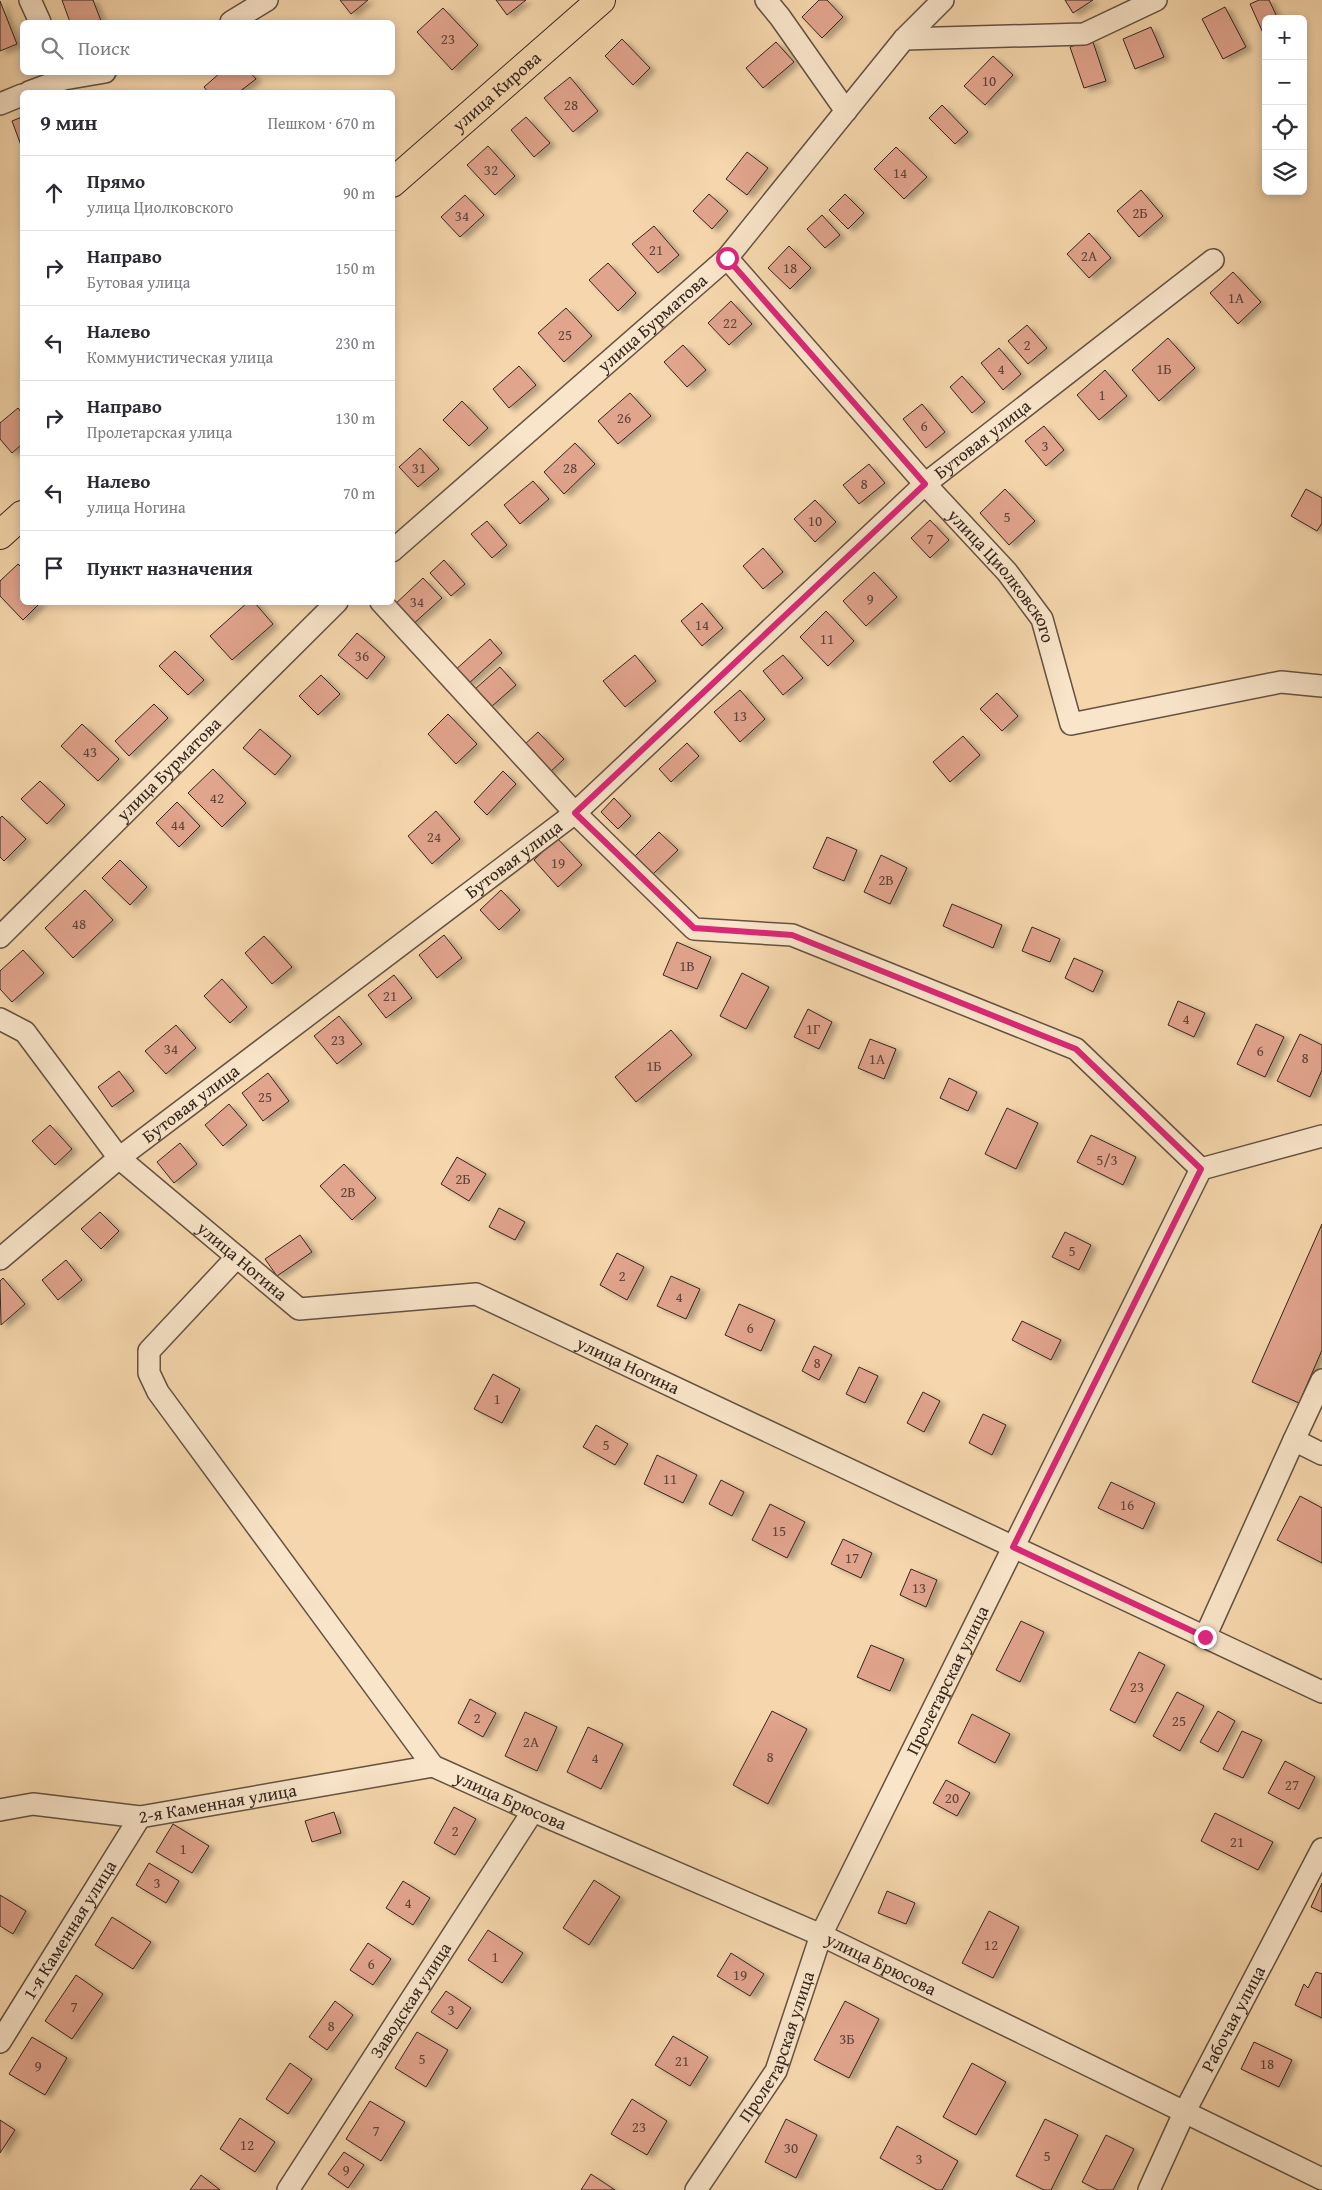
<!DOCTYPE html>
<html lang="ru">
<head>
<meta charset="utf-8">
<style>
  :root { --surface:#fff; --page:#f2f2f3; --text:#2b2b33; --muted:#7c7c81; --line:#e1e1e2 }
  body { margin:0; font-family:"Gentium Book Plus",serif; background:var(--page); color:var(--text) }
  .controls { position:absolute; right:15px; top:15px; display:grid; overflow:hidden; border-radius:8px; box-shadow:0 2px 8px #0003 }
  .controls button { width:45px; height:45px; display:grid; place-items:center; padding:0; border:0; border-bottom:1px solid var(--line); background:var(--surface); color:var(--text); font:25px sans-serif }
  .stop { position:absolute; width:15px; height:15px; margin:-11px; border:4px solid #db2777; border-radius:50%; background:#fff }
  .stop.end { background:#db2777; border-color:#fff; box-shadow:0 1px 5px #0008 }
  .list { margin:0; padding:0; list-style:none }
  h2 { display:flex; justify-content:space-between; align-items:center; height:65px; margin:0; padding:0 20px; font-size:21px }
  h2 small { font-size:16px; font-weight:400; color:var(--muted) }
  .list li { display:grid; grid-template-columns:32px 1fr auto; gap:15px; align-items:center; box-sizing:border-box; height:75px; padding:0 20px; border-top:1px solid var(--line) }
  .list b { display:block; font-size:19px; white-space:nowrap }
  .list p { margin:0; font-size:16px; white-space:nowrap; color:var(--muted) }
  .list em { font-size:16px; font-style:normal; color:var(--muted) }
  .icon { flex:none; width:28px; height:28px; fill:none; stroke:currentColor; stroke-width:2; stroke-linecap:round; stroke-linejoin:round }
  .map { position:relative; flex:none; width:1322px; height:2190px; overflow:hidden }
  .search { position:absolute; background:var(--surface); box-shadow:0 2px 8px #0003; left:20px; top:20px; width:375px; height:55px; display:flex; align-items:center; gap:12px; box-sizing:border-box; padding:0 18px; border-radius:8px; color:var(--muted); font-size:19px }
  .panel { position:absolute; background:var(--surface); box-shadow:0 2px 8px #0003; left:20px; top:90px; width:375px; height:515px; border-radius:8px }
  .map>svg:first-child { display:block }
  .building { fill:#e1a48d; stroke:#34251d; filter:url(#shadow) }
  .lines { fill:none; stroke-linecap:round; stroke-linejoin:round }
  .minor-casing { stroke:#645241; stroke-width:24 }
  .major-casing { stroke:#34251d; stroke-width:30 }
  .minor { stroke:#f9e5ca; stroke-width:21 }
  .major { stroke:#f6d7ad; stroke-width:28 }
  .route { stroke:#db2777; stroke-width:6 }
  .labels { text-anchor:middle; stroke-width:4; stroke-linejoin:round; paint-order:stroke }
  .number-label { font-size:15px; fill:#5f4539 }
  .street-label { font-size:18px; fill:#34251d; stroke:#f9e5ca }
</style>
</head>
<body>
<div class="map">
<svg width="1322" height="2190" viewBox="0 0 1322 2190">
  <defs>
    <filter id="shadow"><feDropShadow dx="5.5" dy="3" stdDeviation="2.5" flood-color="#0004"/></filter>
  </defs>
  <rect width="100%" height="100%" fill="#f6d7ad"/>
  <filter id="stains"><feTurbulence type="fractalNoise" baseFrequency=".004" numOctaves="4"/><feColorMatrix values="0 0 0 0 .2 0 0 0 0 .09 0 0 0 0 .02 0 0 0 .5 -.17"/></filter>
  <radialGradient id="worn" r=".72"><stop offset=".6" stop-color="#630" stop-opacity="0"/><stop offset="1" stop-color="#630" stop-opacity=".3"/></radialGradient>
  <path class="building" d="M62 0H93L101 21 70 22Z
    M340 0H368L351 14Z
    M496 0H526L507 15Z
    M819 0H827L843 17 822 38 802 17Z
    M1065 0H1093L1073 13Z
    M1259 0H1269L1278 19H1266L1264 35 1250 4Z
    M0 1 17 44 0 51Z
    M1225 7 1246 47 1223 59 1202 19Z
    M443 8 478 45 452 70 417 32Z
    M1151 27 1164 57 1135 69 1123 39Z
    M622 39 650 68 633 85 605 56Z
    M1092 39 1106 81 1084 88 1070 47Z
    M776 42 794 62 763 88 746 68Z
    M993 56 1013 75 985 105 964 86Z
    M221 72H250L256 79 239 92H208L204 87Z
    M570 77 598 111 573 132 544 98Z
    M942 105 968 132 955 144 929 118Z
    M22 117V148L12 121Z
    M526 117 550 143 534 157 511 130Z
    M488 146 515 176 495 195 467 165Z
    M896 147 927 177 904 199 874 169Z
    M747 152 768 168 747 195 726 179Z
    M1141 190 1163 216 1139 237 1117 211Z
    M709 194 728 211 712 229 693 211Z
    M845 194 864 213 848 229 829 210Z
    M465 195 484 215 460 237 441 217Z
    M822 215 840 235 825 248 807 229Z
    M654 226 679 255 658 273 632 244Z
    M1089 233 1111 258 1089 278 1067 254Z
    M789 246 811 268 790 289 768 268Z
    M608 263 636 293 618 311 589 280Z
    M1233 272 1261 302 1238 324 1210 293Z
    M731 301 752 324 729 345 708 323Z
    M566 308 592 336 564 362 538 333Z
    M1027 325 1047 348 1028 364 1008 341Z
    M1168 338 1195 368 1159 401 1132 370Z
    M683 345 706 370 687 387 664 362Z
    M999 348 1021 374 1003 390 981 363Z
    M519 366 536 385 509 408 493 389Z
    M1105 370 1127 396 1099 420 1077 395Z
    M962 376 985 402 972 413 950 387Z
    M630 393 651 416 618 444 598 421Z
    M462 401 488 428 469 446 443 420Z
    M922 404 945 432 926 448 903 419Z
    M18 408 22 413V444L12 453 0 439V423Z
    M1044 426 1064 450 1046 466 1025 441Z
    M575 443 595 464 564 494 544 472Z
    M420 448 439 469 418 487 399 467Z
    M869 464 885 483 859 504 843 485Z
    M533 481 549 499 520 524 504 505Z
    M1005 489 1035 521 1009 545 980 513Z
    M1306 489 1322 498V523L1317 531 1291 516Z
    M815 500 836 522 815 542 794 519Z
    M930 520 949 540 930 558 911 538Z
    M487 521 507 545 492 558 471 534Z
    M763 548 783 572 763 589 743 566Z
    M444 560 465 584 451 596 430 573Z
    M18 564 22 568V602H41L23 620 0 596V581Z
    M874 572 897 597 866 626 843 601Z
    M423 578 442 598 411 626 393 606Z
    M248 602H254L273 624 232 660 210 636Z
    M702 603 723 628 702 646 681 621Z
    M826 611 854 641 828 666 800 637Z
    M357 633 385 657 367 679 338 655Z
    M490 639 502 653 467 685 454 671Z
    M175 651 204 680 188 695 159 666Z
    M635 655 656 681 625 707 603 681Z
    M783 655 803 678 783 695 763 671Z
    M500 667 516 685 491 707 475 689Z
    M321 675 340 694 318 715 299 696Z
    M740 690 765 719 740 742 714 712Z
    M997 693 1018 716 1002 731 980 709Z
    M154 704 168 718 129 756 115 741Z
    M448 714 477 744 456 764 428 734Z
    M82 724 119 759 98 781 61 746Z
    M260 729 291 756 275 775 243 748Z
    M538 732 564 759 549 773 523 746Z
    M963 736 980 755 950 782 933 762Z
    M687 743 699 756 671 782 659 769Z
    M213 769 246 803 222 827 188 793Z
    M503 771 516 784 487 815 474 802Z
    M40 781 65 805 47 824 21 799Z
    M614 798 631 816 618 829 601 812Z
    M177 802 200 826 179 847 156 823Z
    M436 811 460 839 432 864 408 836Z
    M2 816 26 839 4 861 0 857V818Z
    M659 832 678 850 653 874 635 856Z
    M827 837 857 850 844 881 813 868Z
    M557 838 582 865 558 887 534 860Z
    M881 855 907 868 890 904 864 892Z
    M120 860 147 887 130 905 102 878Z
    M85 890 113 920 73 958 45 928Z
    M501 890 520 910 499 930 480 910Z
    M952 904 1002 925 993 948 943 926Z
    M1032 927 1060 939 1050 962 1022 951Z
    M444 935 462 958 437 978 419 955Z
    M264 936 292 967 272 984 245 953Z
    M677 942 711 957 697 989 663 975Z
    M23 950 44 973 12 1002 0 989V971Z
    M1074 958 1103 971 1093 992 1065 978Z
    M742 973 769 987 746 1029 720 1016Z
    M394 975 412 998 386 1018 368 995Z
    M222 979 247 1007 230 1023 204 996Z
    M1178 1001 1205 1013 1194 1037 1168 1025Z
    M808 1009 832 1022 819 1049 794 1037Z
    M339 1016 362 1044 337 1064 314 1036Z
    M1256 1024 1284 1037 1265 1077 1237 1064Z
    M176 1025 196 1048 166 1074 145 1051Z
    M671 1030 692 1055 636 1102 615 1077Z
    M1300 1034 1322 1045V1070L1310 1097 1277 1081Z
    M870 1039 896 1049 884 1079 858 1068Z
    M119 1071 134 1091 112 1107 98 1087Z
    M268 1073 289 1101 263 1121 242 1093Z
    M949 1078 977 1092 968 1111 940 1098Z
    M229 1104 247 1125 223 1146 205 1125Z
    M1007 1108 1038 1123 1016 1169 985 1154Z
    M50 1125 72 1149 55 1165 32 1141Z
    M1091 1135 1136 1157 1123 1185 1077 1162Z
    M180 1143 197 1164 174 1183 157 1162Z
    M457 1157 486 1174 469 1201 441 1184Z
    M344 1164 376 1198 352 1220 320 1186Z
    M499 1208 525 1222 515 1240 489 1227Z
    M100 1212 119 1231 101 1249 81 1229Z
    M1322 1224V1350L1299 1403 1252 1382Z
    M1065 1232 1091 1245 1079 1270 1052 1257Z
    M300 1235 312 1252 277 1276 265 1259Z
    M617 1253 644 1267 627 1300 600 1285Z
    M66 1260 82 1280 58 1300 42 1280Z
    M671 1276 700 1289 686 1319 657 1306Z
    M3 1278 25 1304 1 1325 0 1281Z
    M739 1304 775 1320 761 1351 725 1335Z
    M1022 1321 1061 1340 1051 1360 1012 1340Z
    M814 1346 832 1355 819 1380 802 1371Z
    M859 1367 878 1376 865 1403 846 1394Z
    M493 1374 520 1389 502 1423 474 1409Z
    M923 1392 940 1401 924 1432 907 1423Z
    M983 1414 1006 1425 992 1455 969 1443Z
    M596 1425 628 1444 615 1465 583 1447Z
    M657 1455 697 1475 683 1503 644 1484Z
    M721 1480 744 1492 732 1516 709 1504Z
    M1111 1482 1155 1503 1143 1529 1098 1508Z
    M1300 1496 1322 1508V1563L1277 1540Z
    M770 1504 805 1522 787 1558 752 1540Z
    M843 1539 872 1553 861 1578 831 1564Z
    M911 1569 937 1580 926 1607 900 1595Z
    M1021 1621 1044 1632 1020 1682 996 1670Z
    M871 1645 904 1659 890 1691 857 1677Z
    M1139 1652 1165 1665 1135 1723 1110 1710Z
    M1177 1692 1204 1706 1180 1751 1153 1736Z
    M470 1699 496 1713 483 1737 458 1723Z
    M772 1711 807 1729 768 1804 733 1785Z
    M1218 1711 1235 1721 1218 1752 1200 1742Z
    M525 1712 557 1727 537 1771 505 1756Z
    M972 1714 1010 1734 995 1763 958 1743Z
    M588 1727 623 1744 601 1789 567 1772Z
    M1242 1731 1262 1740 1243 1778 1223 1769Z
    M1285 1761 1315 1777 1299 1809 1268 1793Z
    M946 1780 970 1793 957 1816 933 1803Z
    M454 1807 476 1819 455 1855 434 1843Z
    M334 1812 341 1833 312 1842 305 1821Z
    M1215 1813 1273 1842 1258 1870 1201 1841Z
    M173 1824 209 1846 192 1873 156 1852Z
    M149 1863 179 1881 166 1903 136 1885Z
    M594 1880 620 1897 589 1945 563 1928Z
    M403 1881 430 1898 413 1925 386 1908Z
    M1322 1883V1912L1311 1907Z
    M887 1891 915 1903 906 1924 878 1913Z
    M0 1895 26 1911 13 1934 0 1926Z
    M989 1911 1019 1927 993 1978 962 1963Z
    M112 1917 151 1942 133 1969 95 1945Z
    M488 1930 523 1953 502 1983 468 1960Z
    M368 1943 391 1959 373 1985 350 1970Z
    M731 1953 764 1974 750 1996 717 1976Z
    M1316 1972 1322 1974V2018L1295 2005 1304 1984 1308 1988Z
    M76 1975 103 1994 72 2039 45 2021Z
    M446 1991 471 2008 457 2029 431 2012Z
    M335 2001 353 2015 327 2050 309 2037Z
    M845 2001 879 2019 849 2078 814 2060Z
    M417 2032 448 2050 426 2087 395 2068Z
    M673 2036 708 2057 690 2086 655 2065Z
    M32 2037 67 2058 45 2095 9 2074Z
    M1254 2042 1292 2060 1279 2087 1241 2069Z
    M290 2063 312 2079 288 2114 266 2099Z
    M972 2063 1006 2082 976 2135 943 2117Z
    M632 2099 667 2121 647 2155 611 2134Z
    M370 2101 405 2122 381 2161 346 2139Z
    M240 2118 275 2142 255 2172 220 2149Z
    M786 2119 817 2135 796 2178 765 2162Z
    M1045 2119 1078 2135 1051 2190H1044L1016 2176Z
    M0 2120 15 2130 0 2153Z
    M897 2126 958 2161 942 2190H937L880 2158Z
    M1106 2135 1134 2149 1113 2190H1098L1082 2182Z
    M344 2152 364 2165 348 2188 328 2174Z
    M591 2174 615 2190H581Z
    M201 2175 220 2190H190Z"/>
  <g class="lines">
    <defs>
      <g id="minor">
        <path d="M30 0 40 22"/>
        <path d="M766 0 780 17 846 111"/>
        <path d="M231 22 267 0"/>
        <path d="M904 39 1084 34 1156 0"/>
        <path d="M29 92 64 79 105 72"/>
        <path d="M0 104 22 95"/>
        <path id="s1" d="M727 258 925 484 1007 572 1042 619 1071 724 1281 682 1322 686"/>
        <path id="s2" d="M392 551 727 258 904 39 943 0"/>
        <path d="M381 602 575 813 694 929 792 935 1076 1049 1201 1169"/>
        <path id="s3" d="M0 937 337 602"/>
        <path id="s4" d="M0 1019 25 1032 119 1158 299 1309 476 1294 1322 1692"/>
        <path d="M1201 1169 1322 1136"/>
        <path id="s5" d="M237 1257 149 1351V1373L158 1392 433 1766 533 1811 821 1935 1322 2179"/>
        <path id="s6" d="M0 1259 119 1158 575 813 925 484 1213 260"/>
        <path d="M1322 1380 1294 1440 1322 1454"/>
        <path d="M1205 1637 1294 1440"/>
        <path id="s7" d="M0 1810 33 1804 140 1817 433 1766"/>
        <path id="s8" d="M0 2042 140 1817"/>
        <path id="s9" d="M288 2190 533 1811"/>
        <path id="s10" d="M696 2190 776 2071 821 1935 1201 1169"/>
        <path id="s11" d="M1149 2190 1184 2113 1322 1849"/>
      </g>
      <g id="major">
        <path id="s12" d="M392 183 601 0"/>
        <path d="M0 535 22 515"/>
      </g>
    </defs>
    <use href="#minor" class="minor-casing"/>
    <use href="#major" class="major-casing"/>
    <use href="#minor" class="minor"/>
    <use href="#major" class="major"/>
  </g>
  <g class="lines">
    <path class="route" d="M727 258 925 484 575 813 694 928 792 935 1076 1049 1201 1169 1013 1547 1205 1637"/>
  </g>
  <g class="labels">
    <g class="number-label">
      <text x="448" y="44">23</text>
      <text x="989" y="86">10</text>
      <text x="571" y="110">28</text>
      <text x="491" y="175">32</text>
      <text x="900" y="178">14</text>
      <text x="1140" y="218">2Б</text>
      <text x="462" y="221">34</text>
      <text x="656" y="255">21</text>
      <text x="1089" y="261">2А</text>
      <text x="790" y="273">18</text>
      <text x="1236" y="303">1А</text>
      <text x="730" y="328">22</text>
      <text x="565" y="340">25</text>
      <text x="1027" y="350">2</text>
      <text x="1001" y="374">4</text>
      <text x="1164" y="374">1Б</text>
      <text x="1102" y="400">1</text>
      <text x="624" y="423">26</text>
      <text x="924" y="431">6</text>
      <text x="1045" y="451">3</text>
      <text x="419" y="473">31</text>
      <text x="570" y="473">28</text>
      <text x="864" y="489">8</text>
      <text x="1007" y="522">5</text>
      <text x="815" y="526">10</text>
      <text x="930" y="544">7</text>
      <text x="870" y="604">9</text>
      <text x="417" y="607">34</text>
      <text x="702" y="630">14</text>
      <text x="827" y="644">11</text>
      <text x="362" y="661">36</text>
      <text x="740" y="721">13</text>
      <text x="90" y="757">43</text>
      <text x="217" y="803">42</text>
      <text x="178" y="830">44</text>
      <text x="434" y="842">24</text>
      <text x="558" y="868">19</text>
      <text x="886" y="885">2В</text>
      <text x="79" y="929">48</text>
      <text x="687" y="971">1В</text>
      <text x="390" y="1001">21</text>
      <text x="1186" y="1024">4</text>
      <text x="813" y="1034">1Г</text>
      <text x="338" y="1045">23</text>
      <text x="171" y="1054">34</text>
      <text x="1260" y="1056">6</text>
      <text x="1305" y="1063">8</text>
      <text x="877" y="1064">1А</text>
      <text x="654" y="1071">1Б</text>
      <text x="265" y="1102">25</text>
      <text x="1107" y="1165">5/3</text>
      <text x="463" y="1184">2Б</text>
      <text x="348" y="1197">2В</text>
      <text x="1072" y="1256">5</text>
      <text x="622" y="1281">2</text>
      <text x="679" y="1302">4</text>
      <text x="750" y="1333">6</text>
      <text x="817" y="1368">8</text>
      <text x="497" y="1404">1</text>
      <text x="606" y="1450">5</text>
      <text x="670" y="1484">11</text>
      <text x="1127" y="1510">16</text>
      <text x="779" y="1536">15</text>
      <text x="852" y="1563">17</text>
      <text x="919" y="1593">13</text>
      <text x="1137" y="1692">23</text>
      <text x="477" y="1723">2</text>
      <text x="1179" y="1726">25</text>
      <text x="531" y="1747">2А</text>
      <text x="770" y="1762">8</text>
      <text x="595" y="1763">4</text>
      <text x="1292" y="1790">27</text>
      <text x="952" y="1803">20</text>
      <text x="455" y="1836">2</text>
      <text x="1237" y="1847">21</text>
      <text x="183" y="1854">1</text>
      <text x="157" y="1888">3</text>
      <text x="408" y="1908">4</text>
      <text x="991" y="1950">12</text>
      <text x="495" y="1962">1</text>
      <text x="371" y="1969">6</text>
      <text x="740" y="1980">19</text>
      <text x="74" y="2012">7</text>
      <text x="451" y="2015">3</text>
      <text x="331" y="2031">8</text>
      <text x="847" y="2044">3Б</text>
      <text x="422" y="2064">5</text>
      <text x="682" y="2066">21</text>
      <text x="1267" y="2069">18</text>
      <text x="38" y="2071">9</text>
      <text x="639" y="2132">23</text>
      <text x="376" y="2136">7</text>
      <text x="247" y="2150">12</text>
      <text x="791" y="2153">30</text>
      <text x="1047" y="2161">5</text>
      <text x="919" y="2164">3</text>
      <text x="346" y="2175">9</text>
    </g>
    <g class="street-label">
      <text dy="6" stroke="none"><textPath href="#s12" startOffset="139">улица Кирова</textPath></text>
      <text dy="6" stroke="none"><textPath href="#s2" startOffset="346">улица Бурматова</textPath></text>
      <text dy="6" stroke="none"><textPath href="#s6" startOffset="1281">Бутовая улица</textPath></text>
      <text dy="6" stroke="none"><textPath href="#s1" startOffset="421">улица Циолковского</textPath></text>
      <text dy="6" stroke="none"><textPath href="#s3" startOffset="238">улица Бурматова</textPath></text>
      <text dy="6" stroke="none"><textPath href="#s6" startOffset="651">Бутовая улица</textPath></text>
      <text dy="6" stroke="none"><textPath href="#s6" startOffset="246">Бутовая улица</textPath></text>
      <text dy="6" stroke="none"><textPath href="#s4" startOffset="346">улица Ногина</textPath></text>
      <text dy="6" stroke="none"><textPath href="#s4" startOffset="766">улица Ногина</textPath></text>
      <text dy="6" stroke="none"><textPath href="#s10" startOffset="571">Пролетарская улица</textPath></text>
      <text dy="6" stroke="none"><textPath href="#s5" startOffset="721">улица Брюсова</textPath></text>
      <text dy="6" stroke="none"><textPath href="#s7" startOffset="220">2-я Каменная улица</textPath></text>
      <text dy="6" stroke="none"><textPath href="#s8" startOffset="132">1-я Каменная улица</textPath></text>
      <text dy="6" stroke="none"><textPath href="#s5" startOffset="1126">улица Брюсова</textPath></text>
      <text dy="6" stroke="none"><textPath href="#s9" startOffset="226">Заводская улица</textPath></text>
      <text dy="6" stroke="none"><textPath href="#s11" startOffset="191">Рабочая улица</textPath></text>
      <text dy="6" stroke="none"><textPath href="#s10" startOffset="166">Пролетарская улица</textPath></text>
    </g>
  </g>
  <rect width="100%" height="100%" filter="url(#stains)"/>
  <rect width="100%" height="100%" fill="url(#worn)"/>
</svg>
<div class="controls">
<button>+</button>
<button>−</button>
<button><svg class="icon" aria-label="locate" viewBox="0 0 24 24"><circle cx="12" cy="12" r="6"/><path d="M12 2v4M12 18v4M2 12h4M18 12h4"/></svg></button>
<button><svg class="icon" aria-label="layers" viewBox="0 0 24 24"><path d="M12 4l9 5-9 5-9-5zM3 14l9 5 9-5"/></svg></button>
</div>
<div class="stop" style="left:727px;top:258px"></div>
<div class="stop end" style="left:1205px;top:1637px"></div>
<div class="search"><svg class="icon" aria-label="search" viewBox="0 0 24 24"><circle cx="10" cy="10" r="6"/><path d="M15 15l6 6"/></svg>Поиск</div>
<section class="panel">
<h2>9 мин<small>Пешком · 670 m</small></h2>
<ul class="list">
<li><svg class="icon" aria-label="ahead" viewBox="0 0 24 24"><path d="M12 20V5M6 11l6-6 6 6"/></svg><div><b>Прямо</b><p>улица Циолковского</p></div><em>90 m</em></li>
<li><svg class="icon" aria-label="right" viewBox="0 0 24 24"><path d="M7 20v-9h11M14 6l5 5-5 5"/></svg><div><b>Направо</b><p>Бутовая улица</p></div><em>150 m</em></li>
<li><svg class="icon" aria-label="left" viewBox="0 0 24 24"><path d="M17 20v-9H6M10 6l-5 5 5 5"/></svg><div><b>Налево</b><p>Коммунистическая улица</p></div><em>230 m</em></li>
<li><svg class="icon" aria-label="right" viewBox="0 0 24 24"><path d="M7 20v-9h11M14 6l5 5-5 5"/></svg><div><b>Направо</b><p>Пролетарская улица</p></div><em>130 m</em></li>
<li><svg class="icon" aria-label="left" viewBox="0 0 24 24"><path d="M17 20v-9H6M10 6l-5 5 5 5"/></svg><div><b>Налево</b><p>улица Ногина</p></div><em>70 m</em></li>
<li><svg class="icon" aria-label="arrive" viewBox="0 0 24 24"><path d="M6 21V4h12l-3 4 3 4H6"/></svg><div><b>Пункт назначения</b></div></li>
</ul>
</section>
</div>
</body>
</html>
